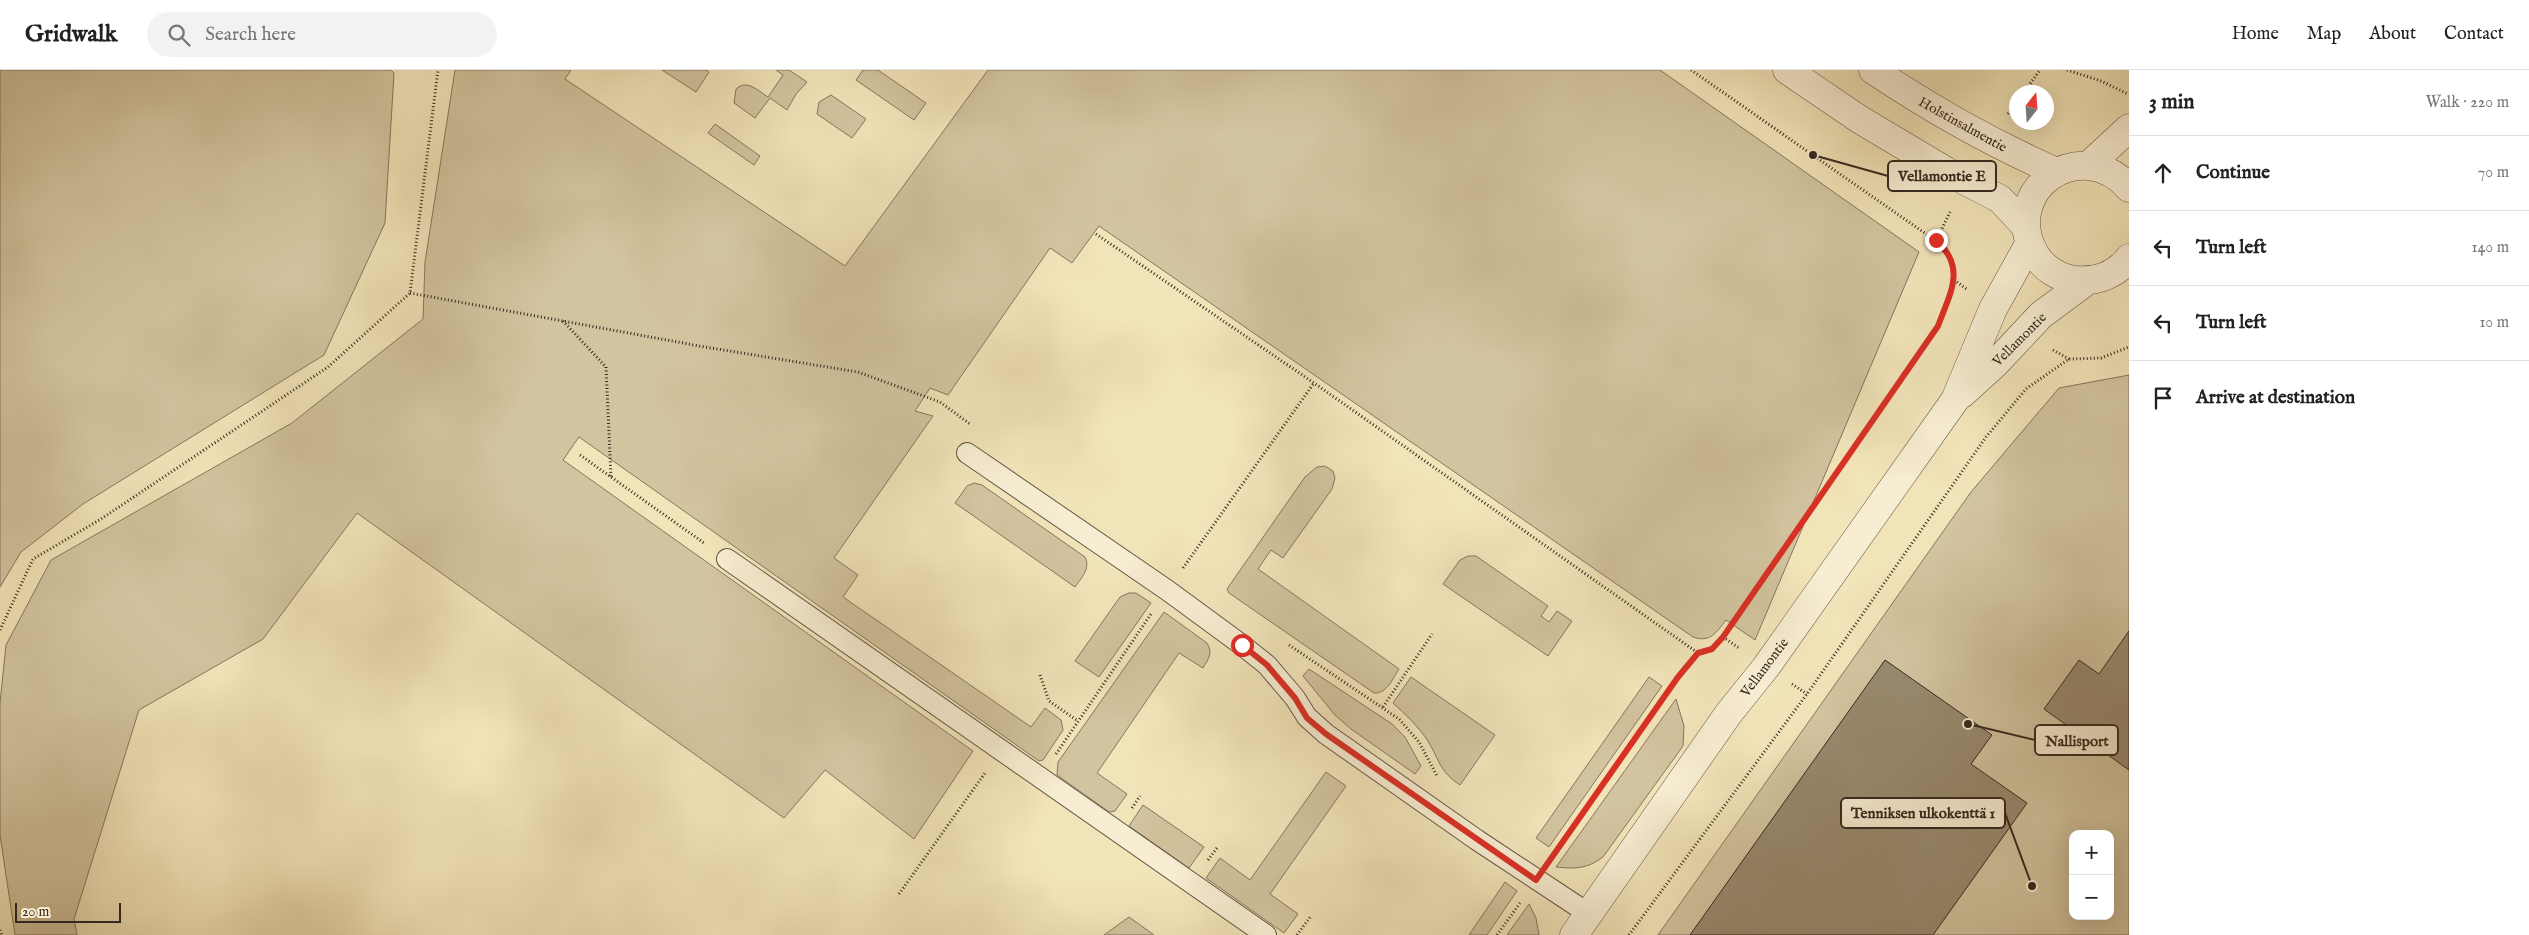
<!DOCTYPE html>
<html lang="en">
<head>
<meta charset="utf-8">
<style>
  :root { --surface:#fff; --page:#f2f2f2; --text:#222; --muted:#767676; --line:#e0e0e0 }
  body { margin:0; font-family:"IM FELL English",serif; background:var(--page); color:var(--text) }
  .controls { position:absolute; right:15px; bottom:15px; display:grid; overflow:hidden; border-radius:10px; box-shadow:0 5px 20px #0002 }
  .controls button { width:45px; height:45px; display:grid; place-items:center; padding:0; border:0; border-bottom:1px solid var(--line); background:var(--surface); color:var(--text); font:25px sans-serif }
  .compass { position:absolute; left:2009px; top:15px; width:45px; height:45px; border-radius:50%; background:var(--surface); box-shadow:0 5px 20px #0002; rotate:17deg }
  .scale { position:absolute; left:15px; bottom:12px; width:106px; box-sizing:border-box; padding-left:5px; border:2px solid #36291f; border-top:0; font-size:14px; line-height:18px; white-space:nowrap; color:#36291f; -webkit-text-stroke:4px #f7edd2; paint-order:stroke }
  .stop { position:absolute; width:15px; height:15px; margin:-11px; border:4px solid #d93025; border-radius:50%; background:#fff }
  .stop.end { background:#d93025; border-color:#fff; box-shadow:0 1px 5px #0008 }
  .list { margin:0; padding:0; list-style:none }
  h2 { display:flex; justify-content:space-between; align-items:center; height:65px; margin:0; padding:0 20px; font-size:21px }
  h2 small { font-size:16px; font-weight:400; color:var(--muted) }
  .list li { display:grid; grid-template-columns:32px 1fr auto; gap:15px; align-items:center; box-sizing:border-box; height:75px; padding:0 20px; border-top:1px solid var(--line) }
  .list b { display:block; font-size:19px; white-space:nowrap }
  .list em { font-size:16px; font-style:normal; color:var(--muted) }
  .icon { flex:none; width:28px; height:28px; fill:none; stroke:currentColor; stroke-width:2; stroke-linecap:round; stroke-linejoin:round }
  .map { position:relative; flex:none; width:2129px; height:865px; overflow:hidden }
  header { display:flex; align-items:center; gap:30px; box-sizing:border-box; height:70px; padding:0 25px; background:var(--surface); border-bottom:1px solid var(--line) }
  header strong { font-size:24px }
  nav { display:flex; gap:28px; margin-inline-start:auto; font-size:18px }
  .search { width:350px; height:45px; background:var(--page); display:flex; align-items:center; gap:12px; box-sizing:border-box; padding:0 18px; border-radius:28px; color:var(--muted); font-size:19px }
  main { display:flex }
  aside { flex:1; background:var(--surface) }
  .map>svg:first-child { display:block }
  .green { fill:#d2c49f; stroke:#84765f; fill-rule:evenodd }
  .building { fill:#988a6f; stroke:#36291f }
  .lines { fill:none; stroke-linecap:round; stroke-linejoin:round }
  .lane-casing { stroke:#655846; stroke-width:22 }
  .street-casing { stroke:#655846; stroke-width:29 }
  .path { stroke:#36291f; stroke-width:3; stroke-dasharray:1 2.5; stroke-linecap:butt }
  .lane { stroke:#f7edd2; stroke-width:20 }
  .street { stroke:#f7edd2; stroke-width:28 }
  .route { stroke:#d93025; stroke-width:6 }
  .labels { text-anchor:middle; stroke-width:4.5; stroke-linejoin:round; paint-order:stroke }
  .street-label { font-size:14px; fill:#36291f; stroke:#f7edd2 }
  .leader { fill:none; stroke:#36291f; stroke-width:2 }
  .callout-dot { fill:#36291f; stroke:#f7edd2; stroke-width:2 }
  .callout { fill:#f7edd2; stroke:#36291f; stroke-width:2 }
  .callout-label { font-size:15px; text-anchor:middle; font-weight:bold; fill:#36291f }
</style>
</head>
<body>
<header>
<strong>Gridwalk</strong>
<div class="search"><svg class="icon" aria-label="search" viewBox="0 0 24 24"><circle cx="10" cy="10" r="6"/><path d="M15 15l6 6"/></svg>Search here</div>
<nav><a>Home</a><a>Map</a><a>About</a><a>Contact</a></nav>
</header>
<main>
<div class="map">
<svg width="2129" height="865" viewBox="0 0 2129 865">
  <rect width="100%" height="100%" fill="#f2e4b9"/>
  <filter id="stains"><feTurbulence type="fractalNoise" baseFrequency=".004" numOctaves="4"/><feColorMatrix values="0 0 0 0 .2 0 0 0 0 .09 0 0 0 0 .02 0 0 0 .5 -.17"/></filter>
  <radialGradient id="worn" r=".72"><stop offset=".6" stop-color="#630" stop-opacity="0"/><stop offset="1" stop-color="#630" stop-opacity=".3"/></radialGradient>
  <path class="green" d="M0 0H391L394 3 385 153 324 285 83 434 21 482 0 517Z
    M455 0H571L565 9 845 196 988 0H1660L1919 182 1755 570 1726 550C1716 563 1710 573 1693 567L1099 156 1072 193 1050 178 948 325 930 318 915 341 933 346 834 488 858 505 843 527 1031 657 1045 638 1061 650 1063 660 1043 690 1039 691 579 367 563 390 973 681 914 769 825 700 784 748 357 443 263 569 139 640 74 849 77 865H15L0 765V633L6 575 51 490 292 353 423 249 425 192Z
    M662 0H706L709 2 696 22Z
    M776 0H789L807 12 796 24 787 40 770 28 755 48 734 33 736 19C747 9 757 20 768 27L783 5Z
    M863 0H878L926 33 914 50 856 10Z
    M831 25 866 49 852 68 817 44 819 32Z
    M715 54 760 86 754 95 708 63Z
    M2129 305V865H1658L1971 422 2059 318ZM2073 764H2110V846H2073Z
    M1325 396 1333 401 1335 408 1332 419 1283 488 1271 480 1258 499 1399 599C1393 608 1387 624 1374 623L1229 523 1227 519 1305 407 1317 397Z
    M974 413 982 415 1085 487C1091 499 1081 508 1075 517L955 433 967 416Z
    M1468 486H1476L1548 536 1541 546 1549 552 1557 541 1572 551 1548 586 1443 514 1460 490Z
    M1129 523H1136L1151 533 1099 607 1075 591 1120 527Z
    M1164 542 1207 573C1213 583 1209 588 1203 598L1179 583 1097 703 1127 724 1115 741 1109 742 1057 705 1058 692Z
    M1309 599 1392 654 1405 667 1421 696 1415 704 1351 659 1335 645 1303 606Z
    M1411 607 1495 665 1460 715C1439 701 1440 691 1428 671 1418 656 1406 645 1393 633Z
    M1649 607 1662 616 1549 777 1536 768Z
    M1676 629 1684 656 1683 676 1603 787C1587 799 1575 799 1556 797Z
    M1326 702 1346 716 1270 824 1298 844 1284 863 1206 808 1220 788 1250 810Z
    M1143 735 1204 777 1189 798 1129 756Z
    M1505 812 1517 821 1487 865H1469Z
    M1529 834 1536 848 1539 865H1507Z
    M1129 847 1154 865H1104Z"/>
  <path class="building" d="M2129 561V700L2044 639 2079 590 2099 604Z
    M1885 590 1992 665 1971 694 2027 733 1933 865H1690Z"/>
  <g class="lines">
    <defs>
      <path id="lane" d="M967 383 1167 520 1242 575 1267 595 1295 628 1307 647 1326 664 1477 770 1589 844
        M727 489 1266 865"/>
      <path id="street" d="M1787 0 1859 49 1946 101 2000 129 2026 157
        M1873 0C1931 39 1993 74 2057 102
        M2089 95 2129 58
        M2129 118C2081 63 1999 120 2035 184 2043 198 2059 208 2075 210 2096 212 2116 205 2129 188
        M1962 324 1995 294 2041 245 2087 211
        M1574 865 1729 643 1766 597 1955 330 1993 239 2029 174"/>
    </defs>
    <use href="#lane" class="lane-casing"/>
    <use href="#street" class="street-casing"/>
    <path class="path" d="M1691 0 1936 171
      M2067 0 2101 11 2128 24
      M2024 22 2040 0
      M2008 44 2016 32
      M1096 164 1314 313 1698 583
      M1954 210 1968 220
      M410 223 705 277 858 302 940 332 970 354
      M563 251 606 297 611 407
      M2053 280 2069 289
      M580 385 704 473
      M1183 498 1314 313
      M0 560 33 489 101 449 328 297 410 223 438 0
      M1723 567 1739 578
      M1289 575 1399 649 1419 672 1437 706
      M1040 605 1049 631 1078 651
      M1792 614 1807 624
      M1383 637 1432 564
      M1056 684 1151 544
      M1132 738 1140 726
      M1553 787 1678 607 1698 583 1712 579 1723 567 1938 257C1950 223 1967 198 1936 171L1951 140
      M1208 790 1217 778
      M899 824 985 703
      M0 860 2 865
      M1297 865 1311 846
      M1497 865 1520 833
      M1629 865 1807 624 1986 367 2026 319 2069 289 2101 288 2129 277"/>
    <use href="#lane" class="lane"/>
    <use href="#street" class="street"/>
  </g>
  <g class="lines">
    <path class="route" d="M1242 575 1267 595 1295 628 1307 648 1326 664 1536 810 1678 607 1698 583 1712 579 1723 567 1938 256C1950 223 1967 198 1936 170"/>
  </g>
  <g class="labels">
    <g class="street-label">
      <text transform="translate(1963 54) rotate(29)" y="5">Holstinsalmentie</text>
      <text transform="translate(2019 269) rotate(-45)" y="5">Vellamontie</text>
      <text transform="translate(1764 597) rotate(-53)" y="5">Vellamontie</text>
    </g>
  </g>
  <path class="leader" d="M1813 85L1888 106M1968 654L2035 670M2032 816L2005 743"/>
  <g class="callout-dot">
    <circle cx="1813" cy="85" r="5"/>
    <circle cx="1968" cy="654" r="5"/>
    <circle cx="2032" cy="816" r="5"/>
  </g>
  <g class="callout">
    <rect x="1888" y="91" width="108" height="30" rx="5"/>
    <rect x="2035" y="655" width="83" height="30" rx="5"/>
    <rect x="1841" y="728" width="164" height="30" rx="5"/>
  </g>
  <g class="callout-label">
    <text x="1942" y="111">Vellamontie E</text>
    <text x="2077" y="676">Nallisport</text>
    <text x="1923" y="748">Tenniksen ulkokenttä 1</text>
  </g>
  <rect width="100%" height="100%" filter="url(#stains)"/>
  <rect width="100%" height="100%" fill="url(#worn)"/>
</svg>
<div class="controls">
<button>+</button>
<button>−</button>
</div>
<svg class="compass" viewBox="-18 -18 36 36"><path d="M0-13l5 13h-10z" fill="#e53935"/><path d="M0 13l5-13h-10z" fill="#767676"/></svg>
<div class="scale">20 m</div>
<div class="stop" style="left:1242px;top:575px"></div>
<div class="stop end" style="left:1936px;top:170px"></div>
</div>
<aside>
<h2>3 min<small>Walk · 220 m</small></h2>
<ul class="list">
<li><svg class="icon" aria-label="ahead" viewBox="0 0 24 24"><path d="M12 20V5M6 11l6-6 6 6"/></svg><div><b>Continue</b></div><em>70 m</em></li>
<li><svg class="icon" aria-label="left" viewBox="0 0 24 24"><path d="M17 20v-9H6M10 6l-5 5 5 5"/></svg><div><b>Turn left</b></div><em>140 m</em></li>
<li><svg class="icon" aria-label="left" viewBox="0 0 24 24"><path d="M17 20v-9H6M10 6l-5 5 5 5"/></svg><div><b>Turn left</b></div><em>10 m</em></li>
<li><svg class="icon" aria-label="arrive" viewBox="0 0 24 24"><path d="M6 21V4h12l-3 4 3 4H6"/></svg><div><b>Arrive at destination</b></div></li>
</ul>
</aside>
</main>
</body>
</html>
